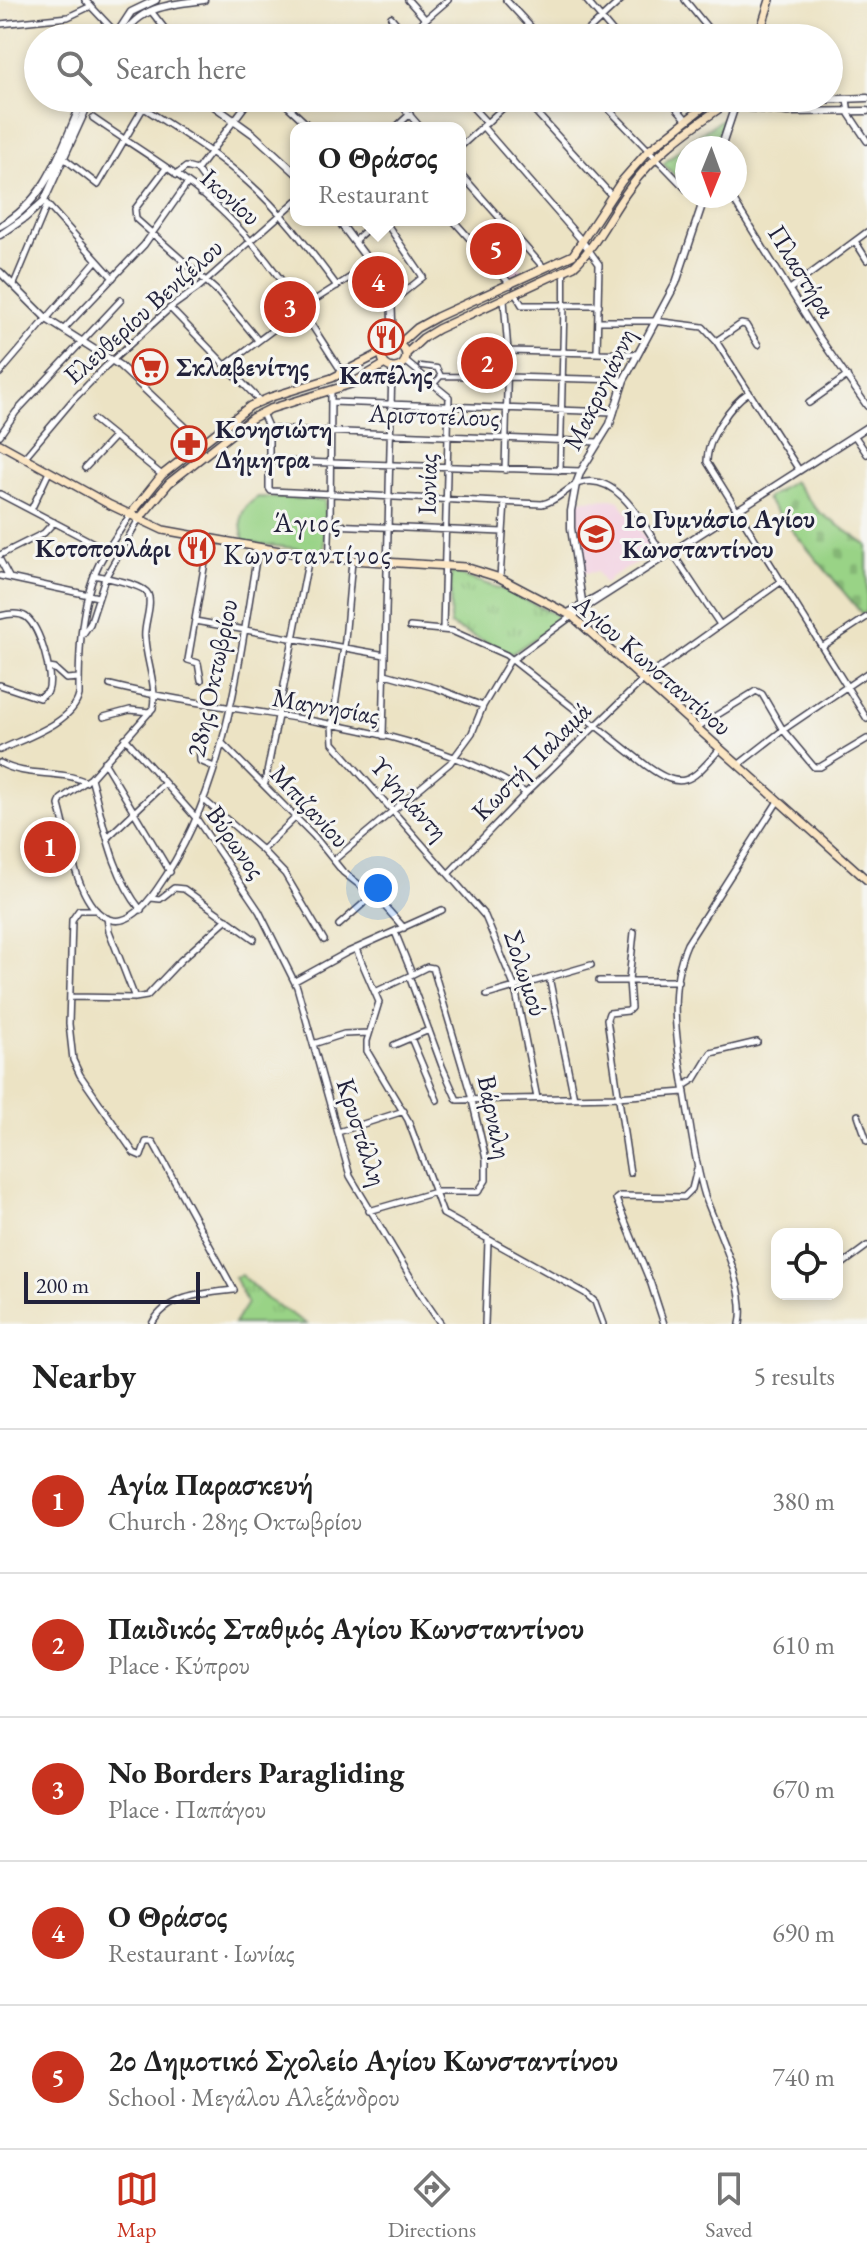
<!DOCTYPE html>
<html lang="en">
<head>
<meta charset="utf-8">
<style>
  :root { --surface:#fff; --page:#f6f6f6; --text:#222; --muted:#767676; --line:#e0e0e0; --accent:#c8321e }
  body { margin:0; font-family:"EB Garamond",serif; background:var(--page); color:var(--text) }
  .controls { position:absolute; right:24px; bottom:24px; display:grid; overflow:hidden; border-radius:16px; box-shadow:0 4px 12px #0003 }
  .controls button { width:72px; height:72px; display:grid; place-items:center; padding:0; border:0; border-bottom:2px solid var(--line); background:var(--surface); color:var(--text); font:40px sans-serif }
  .compass { position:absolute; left:675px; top:136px; width:72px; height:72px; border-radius:50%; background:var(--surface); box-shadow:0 4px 12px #0003; rotate:181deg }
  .scale { position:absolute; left:24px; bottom:20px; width:176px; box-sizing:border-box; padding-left:8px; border:4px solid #22223b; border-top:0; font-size:22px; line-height:28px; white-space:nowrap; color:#22223b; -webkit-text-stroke:6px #f6f6f2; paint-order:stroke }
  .you { position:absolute; left:378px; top:888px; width:28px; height:28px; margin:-20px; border:6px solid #fff; border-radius:50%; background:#1a73e8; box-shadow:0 0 0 12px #1a73e833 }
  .badge { display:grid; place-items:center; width:52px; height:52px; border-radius:50%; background:var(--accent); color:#fff; font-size:26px; font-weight:700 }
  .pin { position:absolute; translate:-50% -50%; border:4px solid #fff; box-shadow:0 2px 8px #0006 }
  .popup { position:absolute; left:290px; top:122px; width:176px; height:104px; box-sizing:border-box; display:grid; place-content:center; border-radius:16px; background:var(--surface); filter:drop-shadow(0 2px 6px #0005); font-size:26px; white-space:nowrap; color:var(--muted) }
  .popup b { font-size:30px; color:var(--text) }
  .popup::after { content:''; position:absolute; left:50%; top:100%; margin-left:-16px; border:16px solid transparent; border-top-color:var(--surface) }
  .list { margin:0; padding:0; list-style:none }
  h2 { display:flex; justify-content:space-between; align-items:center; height:104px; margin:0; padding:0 32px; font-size:34px }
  h2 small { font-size:26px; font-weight:400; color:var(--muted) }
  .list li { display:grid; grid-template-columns:52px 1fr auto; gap:24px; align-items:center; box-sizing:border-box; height:144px; padding:0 32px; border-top:2px solid var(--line) }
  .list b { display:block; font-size:30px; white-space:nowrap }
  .list p { margin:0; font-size:26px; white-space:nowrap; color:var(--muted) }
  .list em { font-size:26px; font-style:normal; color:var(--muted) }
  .icon { flex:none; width:44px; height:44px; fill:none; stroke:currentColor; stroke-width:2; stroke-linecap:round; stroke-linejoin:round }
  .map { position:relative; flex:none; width:867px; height:1324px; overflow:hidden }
  .search { position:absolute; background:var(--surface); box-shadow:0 4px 12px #0003; left:24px; right:24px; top:24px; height:88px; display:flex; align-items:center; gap:20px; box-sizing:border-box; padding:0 28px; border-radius:44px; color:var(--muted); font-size:30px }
  .sheet { height:824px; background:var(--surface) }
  nav { display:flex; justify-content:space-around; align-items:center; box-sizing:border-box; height:112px; border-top:2px solid var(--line); background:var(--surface); font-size:22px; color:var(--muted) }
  nav a { display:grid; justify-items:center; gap:4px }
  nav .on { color:var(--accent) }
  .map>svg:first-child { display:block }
  .built { fill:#f2cfe1 }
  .grass { fill:url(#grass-tufts); stroke:#5e7a60; stroke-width:2 }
  .cemetery { fill:url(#cemetery-stones); stroke:#5e7a60; stroke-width:2 }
  .green { fill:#99d386; stroke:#5e7a60; stroke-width:2 }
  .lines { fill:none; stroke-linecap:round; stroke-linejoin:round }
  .pedestrian-casing { stroke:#403f50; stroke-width:7 }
  .minor-casing { stroke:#403f50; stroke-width:8 }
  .tertiary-casing { stroke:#403f50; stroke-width:9 }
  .secondary-casing { stroke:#403f50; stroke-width:10 }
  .pedestrian { stroke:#fff; stroke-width:4 }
  .minor { stroke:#fff; stroke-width:5 }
  .tertiary { stroke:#fff; stroke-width:6 }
  .secondary { stroke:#fbe6c4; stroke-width:7 }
  .labels { text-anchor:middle; stroke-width:6; stroke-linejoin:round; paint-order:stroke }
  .street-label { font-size:26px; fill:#22223b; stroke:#f6f6f2 }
  .poi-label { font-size:26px; font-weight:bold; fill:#22223b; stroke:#f6f6f2; text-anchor:start }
  .neighbourhood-label { font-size:28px; letter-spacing:2px; fill:#22223b; stroke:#f6f6f2 }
</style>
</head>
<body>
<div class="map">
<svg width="867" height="1324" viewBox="0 0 867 1324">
  <defs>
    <pattern id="grass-tufts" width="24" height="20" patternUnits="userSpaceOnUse" patternTransform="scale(2)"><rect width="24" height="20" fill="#99d386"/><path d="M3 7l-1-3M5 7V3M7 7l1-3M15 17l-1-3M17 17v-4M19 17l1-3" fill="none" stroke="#84b575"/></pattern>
    <pattern id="cemetery-stones" width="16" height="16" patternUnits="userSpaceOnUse" patternTransform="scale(2)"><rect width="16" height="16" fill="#99d386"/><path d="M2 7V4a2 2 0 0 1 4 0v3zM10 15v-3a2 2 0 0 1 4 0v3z" fill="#84b575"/></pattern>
  </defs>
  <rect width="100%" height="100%" fill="#f6f6f2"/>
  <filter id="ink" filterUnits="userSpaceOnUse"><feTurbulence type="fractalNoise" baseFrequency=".0125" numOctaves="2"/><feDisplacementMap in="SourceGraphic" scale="16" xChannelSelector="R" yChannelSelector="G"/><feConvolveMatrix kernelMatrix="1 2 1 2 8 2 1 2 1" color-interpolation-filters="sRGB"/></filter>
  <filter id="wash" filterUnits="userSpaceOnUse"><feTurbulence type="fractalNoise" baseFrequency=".006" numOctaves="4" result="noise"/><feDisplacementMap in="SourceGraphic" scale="32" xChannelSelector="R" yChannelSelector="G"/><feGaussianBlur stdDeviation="1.8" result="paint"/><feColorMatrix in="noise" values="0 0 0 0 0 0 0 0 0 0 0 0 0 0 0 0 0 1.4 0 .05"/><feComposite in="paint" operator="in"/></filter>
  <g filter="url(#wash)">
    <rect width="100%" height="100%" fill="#ece3c4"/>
    <path class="built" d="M490 217 516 245 507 253 525 273 508 280 470 237Z
      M461 345H504V375L474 374 461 364Z
      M612 499 619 501 656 552 609 578V581L604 584 597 572 581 573 577 531 578 507 579 500Z"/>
    <path class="grass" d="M451 572 510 592 564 619 511 654 450 625Z
      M241 1275 267 1299 307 1324H234L247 1303 234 1277Z"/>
    <path class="cemetery" d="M793 481 819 512 867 545V611L862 614 766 499Z"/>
    <path class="green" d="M725 117 714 148H687V187L663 164 687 143Z
      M258 497 325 500 324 552 244 542C239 519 238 510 258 497Z"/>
  </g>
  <g filter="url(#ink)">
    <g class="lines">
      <defs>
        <path id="pedestrian" d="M564 272V305
          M421 366 437 368 441 376
          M434 384 441 376 507 377
          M329 557 330 526"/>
        <path id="minor" d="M85 0 116 33
          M408 0 425 19
          M506 0 541 38
          M586 0 618 38
          M685 0 716 38
          M151 11 172 38
          M391 17 408 37
          M0 24 68 17 91 6
          M334 34 338 38
          M404 38 448 0
          M580 38 621 0
          M129 98C170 126 213 150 249 183 283 213 310 250 337 286
          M279 98 311 128
          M395 98 421 128
          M464 98 487 123
          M523 98 612 196
          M598 98 687 190
          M668 98 686 119
          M847 99 849 114 867 141
          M93 118C137 149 187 177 226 215 274 262 306 317 342 372
          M483 127 583 242 599 264 597 352
          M395 128 410 114
          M460 147 514 98
          M65 159 98 185 149 98
          M166 168 135 209 136 219 217 291 257 339
          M197 170 251 98
          M460 173 544 268
          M176 175 186 167 197 170 205 181 200 194
          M694 196 702 204
          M731 196 817 334 867 406
          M44 201 113 278
          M384 220 423 277 393 301
          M453 220 511 285
          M354 241 377 220
          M855 241 867 260
          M14 284 47 205
          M790 289 867 232
          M516 295 522 305H599
          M504 300 508 351 505 470
          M170 308 260 401
          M598 321H655L703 327 716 341 799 470
          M64 329 144 245 187 184
          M716 341 741 324 746 325 758 345
          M508 351 638 354
          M405 361 449 397 443 629
          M226 365 302 308 371 264
          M0 373 96 261
          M507 377 624 380
          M331 391 330 525 503 532
          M749 392C730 404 707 439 707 462L867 719
          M332 402 614 412
          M809 403 847 376
          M262 413 269 429V488L271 491 542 504C558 501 566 488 580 483 620 471 646 530 664 556
          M94 420 162 475
          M269 429 598 442
          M0 435 16 412 121 300
          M854 435 867 454
          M24 458 72 401 105 367 170 308 198 288 296 201
          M269 461 581 471
          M85 468 114 437
          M560 471 564 305
          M0 494 107 550
          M31 510 49 472
          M671 551 719 623
          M0 555 44 533 54 522
          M0 560 9 577
          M352 561 345 640 332 726 333 743 485 916 515 988 537 1098
          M94 575C106 578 143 584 148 594 153 605 143 626 145 638 146 661 157 684 153 708L91 778 61 799 59 805C68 835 75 898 103 916 125 931 146 905 157 889 227 790 238 664 258 548
          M0 576 98 597
          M500 578 505 502
          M0 616C8 614 18 612 26 617 40 627 54 676 48 691L39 698 0 685
          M195 621 385 655
          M410 627 452 631 506 655 647 766C684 793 692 780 719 750
          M83 634 90 624 105 578 139 519
          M823 646 867 617
          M49 668 55 669 66 679 79 678
          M385 674 436 688 483 706
          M201 680 198 663 188 660 209 539
          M110 685C246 719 406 716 526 793
          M104 717 130 710 150 712
          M696 728 756 691 762 694 783 730 814 767H820L867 739
          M199 735 200 761 214 767
          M383 736 392 367
          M125 738 196 818 259 911 297 987 350 1176 423 1298 441 1324
          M222 743 314 836 343 872 380 901 404 928
          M0 750C24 738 73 723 79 695 79 652 80 603 99 564 108 547 120 531 130 515
          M104 762 170 872
          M0 763C27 778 59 769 86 782
          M738 765 783 730 867 673
          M91 778C104 823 111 873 141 910
          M265 783 309 557
          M203 799 262 850 285 874 324 940
          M108 837 165 783
          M262 850 296 817
          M334 860 450 763 472 733 483 706 509 662 572 616
          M449 873 526 793 643 680 782 581
          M151 898 160 899 174 888 184 889 254 939
          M96 910H79L72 920 69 1024 73 1060 80 1075 134 1153 141 1156 146 1142H153L234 1290C207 1293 166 1295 152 1324
          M107 918 109 931 135 998
          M339 925 373 895
          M395 932 412 974
          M356 949 379 1002 367 1041V1051L408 1120 443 1214 585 1293 595 1302 603 1324
          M549 977 574 1098
          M295 981 346 953 442 910
          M599 981H678
          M375 992 409 976 442 1066 457 1100 617 1097 685 1092
          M487 995 591 965
          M71 997 135 998 147 996 181 960 227 919
          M411 1038 437 1100
          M313 1044 344 1034 369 1033
          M394 1045 429 1030
          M684 1086 695 1079 711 1053 757 1042
          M858 1115 867 1141
          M338 1132 404 1111
          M630 1173 607 1019 609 1013 628 1011 631 1008 629 980 634 932
          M369 1211 435 1192H478L486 1180V1159L470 1092 433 968 427 967 409 976
          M837 1268 867 1246
          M485 1324 488 1241
          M664 1324 651 1284 616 1199 620 1196 684 1197 692 1189 697 1169
          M740 1324C748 1289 717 1230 705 1196 696 1167 692 1137 687 1106 679 1054 665 994 687 944L778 801"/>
        <path id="tertiary" d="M114 38 131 12 156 0
          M122 38C139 6 171 4 204 0
          M203 98 253 134 296 173
          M779 98 815 100 867 98
          M721 148 735 106 787 112 867 111
          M338 220 371 264 391 296 393 344
          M0 226C50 198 61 147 84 98
          M0 235 25 218 44 201 91 98
          M0 272 48 320 119 365 202 443
          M583 608 571 528V511L576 484 581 471 610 424 624 380 676 283 705 196
          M568 613 605 592
          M572 616 867 427"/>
        <path id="secondary" d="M758 38 770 0
          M382 356a12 12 0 1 1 24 0a12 12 0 1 1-24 0Z
          M398 345 417 328 437 317 573 255 621 182 648 151 715 98
          M406 354 423 338 438 329 574 266C597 245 610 214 629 189 654 154 688 130 723 106H735L737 98
          M0 444 110 505 163 530 319 558 465 567 500 578 572 616 867 880
          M130 515 162 475 250 406 271 397 332 378 383 352
          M139 519 169 483 252 418 270 409 351 384 385 364"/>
      </defs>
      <use href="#pedestrian" class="pedestrian-casing"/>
      <use href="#minor" class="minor-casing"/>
      <use href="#tertiary" class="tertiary-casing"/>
      <use href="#secondary" class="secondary-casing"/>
      <use href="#pedestrian" class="pedestrian"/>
      <use href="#minor" class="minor"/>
      <use href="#tertiary" class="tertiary"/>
      <use href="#secondary" class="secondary"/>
    </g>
  </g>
  <defs>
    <symbol id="restaurant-ring" viewBox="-11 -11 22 22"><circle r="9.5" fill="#f6f6f2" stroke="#c8321e" stroke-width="1.5"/><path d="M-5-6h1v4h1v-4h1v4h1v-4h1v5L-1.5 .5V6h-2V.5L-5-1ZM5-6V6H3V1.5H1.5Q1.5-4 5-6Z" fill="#c8321e"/></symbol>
    <symbol id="supermarket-ring" viewBox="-11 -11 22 22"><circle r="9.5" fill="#f6f6f2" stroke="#c8321e" stroke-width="1.5"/><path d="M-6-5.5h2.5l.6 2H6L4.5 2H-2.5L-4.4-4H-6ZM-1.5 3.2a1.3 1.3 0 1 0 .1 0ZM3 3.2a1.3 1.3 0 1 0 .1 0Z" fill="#c8321e"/></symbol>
    <symbol id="pharmacy-ring" viewBox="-11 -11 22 22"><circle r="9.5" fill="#f6f6f2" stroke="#c8321e" stroke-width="1.5"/><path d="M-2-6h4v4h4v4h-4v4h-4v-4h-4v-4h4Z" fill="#c8321e"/></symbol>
    <symbol id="school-ring" viewBox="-11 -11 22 22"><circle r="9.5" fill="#f6f6f2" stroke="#c8321e" stroke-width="1.5"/><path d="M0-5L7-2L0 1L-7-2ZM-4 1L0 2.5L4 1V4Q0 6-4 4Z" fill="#c8321e"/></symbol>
  </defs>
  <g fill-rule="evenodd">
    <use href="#restaurant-ring" x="366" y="317" width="40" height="40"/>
    <use href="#supermarket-ring" x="130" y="347" width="40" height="40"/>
    <use href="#pharmacy-ring" x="169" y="424" width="40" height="40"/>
    <use href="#school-ring" x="576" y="514" width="40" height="40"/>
    <use href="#restaurant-ring" x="177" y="528" width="40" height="40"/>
  </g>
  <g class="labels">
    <g class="street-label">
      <text transform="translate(231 197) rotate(42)" y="9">Ικονίου</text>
      <text transform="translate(802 271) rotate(58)" y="9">Πλαστήρα</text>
      <text transform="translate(143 311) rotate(-42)" y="9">Ελευθερίου Βενιζέλου</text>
      <text transform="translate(599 389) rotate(-64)" y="9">Μακρυγιάννη</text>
      <text transform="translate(434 415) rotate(2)" y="9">Αριστοτέλους</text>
      <text transform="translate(427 484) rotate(-89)" y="9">Ιωνίας</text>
      <text transform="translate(653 665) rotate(41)" y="9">Αγίου Κωνσταντίνου</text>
      <text transform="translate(212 678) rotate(-78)" y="9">28ης Οκτωβρίου</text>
      <text transform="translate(326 706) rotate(10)" y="9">Μαγνησίας</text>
      <text transform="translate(531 761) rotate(-45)" y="9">Κωστή Παλαμά</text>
      <text transform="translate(409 798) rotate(48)" y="9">Υψηλάντη</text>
      <text transform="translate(310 806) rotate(47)" y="9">Μπιζανίου</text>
      <text transform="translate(236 842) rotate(55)" y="9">Βύρωνος</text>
      <text transform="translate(526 973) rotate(72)" y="9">Σολωμού</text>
      <text transform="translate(495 1117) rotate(78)" y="9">Βάρναλη</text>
      <text transform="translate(362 1132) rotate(72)" y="9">Κρυστάλλη</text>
    </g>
    <g class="poi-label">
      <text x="176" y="376">Σκλαβενίτης</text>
      <text x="386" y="384" text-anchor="middle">Καπέλης</text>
      <text x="215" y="438">Κονησιώτη<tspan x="215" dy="30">Δήμητρα</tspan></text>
      <text x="622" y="528">1ο Γυμνάσιο Αγίου<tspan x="622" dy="30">Κωνσταντίνου</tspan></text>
      <text x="171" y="557" text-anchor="end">Κοτοπουλάρι</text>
    </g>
    <g class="neighbourhood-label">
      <text x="308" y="532">Άγιος<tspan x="308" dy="32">Κωνσταντίνος</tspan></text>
    </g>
  </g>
</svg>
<div class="controls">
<button><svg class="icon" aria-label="locate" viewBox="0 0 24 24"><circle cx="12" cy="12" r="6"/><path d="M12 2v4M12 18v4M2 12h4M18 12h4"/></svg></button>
</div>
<svg class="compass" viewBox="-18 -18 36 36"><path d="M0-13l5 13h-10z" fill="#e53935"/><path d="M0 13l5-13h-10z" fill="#767676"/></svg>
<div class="scale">200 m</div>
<div class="you"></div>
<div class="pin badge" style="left:50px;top:847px">1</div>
<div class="pin badge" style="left:487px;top:363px">2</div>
<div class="pin badge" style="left:290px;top:307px">3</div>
<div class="pin badge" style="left:378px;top:282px">4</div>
<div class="popup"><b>Ο Θράσος</b>Restaurant</div>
<div class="pin badge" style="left:496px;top:249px">5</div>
<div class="search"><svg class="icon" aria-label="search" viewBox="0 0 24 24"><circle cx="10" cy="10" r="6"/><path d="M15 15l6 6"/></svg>Search here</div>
</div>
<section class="sheet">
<h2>Nearby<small>5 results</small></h2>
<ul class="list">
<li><span class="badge">1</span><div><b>Αγία Παρασκευή</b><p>Church · 28ης Οκτωβρίου</p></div><em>380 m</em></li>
<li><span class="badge">2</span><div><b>Παιδικός Σταθμός Αγίου Κωνσταντίνου</b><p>Place · Κύπρου</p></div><em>610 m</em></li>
<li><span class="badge">3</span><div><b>No Borders Paragliding</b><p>Place · Παπάγου</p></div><em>670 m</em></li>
<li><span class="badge">4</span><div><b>Ο Θράσος</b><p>Restaurant · Ιωνίας</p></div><em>690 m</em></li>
<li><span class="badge">5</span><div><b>2ο Δημοτικό Σχολείο Αγίου Κωνσταντίνου</b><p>School · Μεγάλου Αλεξάνδρου</p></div><em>740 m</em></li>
</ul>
</section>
<nav>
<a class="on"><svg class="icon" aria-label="map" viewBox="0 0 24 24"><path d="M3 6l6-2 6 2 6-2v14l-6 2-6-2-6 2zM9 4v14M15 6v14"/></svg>Map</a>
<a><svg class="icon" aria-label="directions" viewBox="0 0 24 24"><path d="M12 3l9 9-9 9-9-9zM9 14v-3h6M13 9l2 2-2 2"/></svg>Directions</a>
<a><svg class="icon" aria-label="saved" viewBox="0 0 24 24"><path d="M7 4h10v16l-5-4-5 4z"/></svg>Saved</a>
</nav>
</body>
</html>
